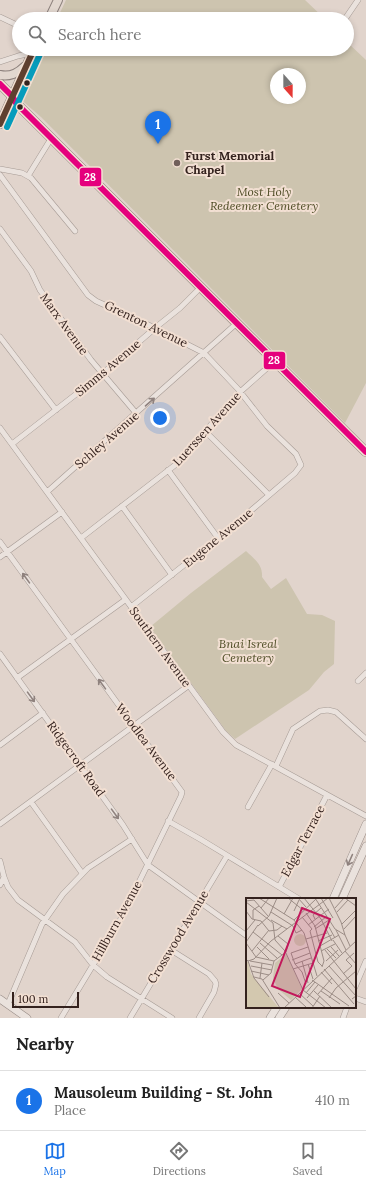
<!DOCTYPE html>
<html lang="en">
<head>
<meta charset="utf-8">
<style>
  :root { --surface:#fff; --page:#f6f6f6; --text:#222; --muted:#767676; --line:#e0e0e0; --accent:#1a73e8 }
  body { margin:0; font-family:Lora,serif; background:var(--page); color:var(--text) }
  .compass { position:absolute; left:270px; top:68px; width:36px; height:36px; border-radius:50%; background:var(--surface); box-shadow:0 2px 6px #0003; rotate:159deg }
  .scale { position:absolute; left:12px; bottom:10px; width:67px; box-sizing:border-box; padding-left:4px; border:2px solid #34221e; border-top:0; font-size:11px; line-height:14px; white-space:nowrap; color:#34221e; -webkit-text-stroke:3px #f2dfd2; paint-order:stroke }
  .you { position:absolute; left:160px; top:418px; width:14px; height:14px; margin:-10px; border:3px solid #fff; border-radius:50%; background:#1a73e8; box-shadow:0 0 0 6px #1a73e833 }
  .badge { display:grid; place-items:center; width:26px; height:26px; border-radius:50%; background:var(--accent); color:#fff; font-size:13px; font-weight:700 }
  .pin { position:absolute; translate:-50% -33px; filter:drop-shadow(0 1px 2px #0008) }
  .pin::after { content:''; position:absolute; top:21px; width:14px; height:12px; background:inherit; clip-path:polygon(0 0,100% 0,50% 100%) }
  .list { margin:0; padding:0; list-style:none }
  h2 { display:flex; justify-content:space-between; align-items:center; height:52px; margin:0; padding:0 16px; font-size:17px }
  h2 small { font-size:13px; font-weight:400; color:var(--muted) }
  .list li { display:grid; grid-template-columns:26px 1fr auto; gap:12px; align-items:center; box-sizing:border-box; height:60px; padding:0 16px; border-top:1px solid var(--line) }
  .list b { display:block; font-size:15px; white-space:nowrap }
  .list p { margin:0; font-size:13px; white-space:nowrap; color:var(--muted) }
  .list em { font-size:13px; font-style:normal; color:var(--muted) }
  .icon { flex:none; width:22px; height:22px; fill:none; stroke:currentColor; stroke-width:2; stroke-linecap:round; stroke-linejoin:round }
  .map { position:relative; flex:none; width:366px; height:1018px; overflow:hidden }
  .search { position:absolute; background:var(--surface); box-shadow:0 2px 6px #0003; left:12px; right:12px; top:12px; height:44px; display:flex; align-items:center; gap:10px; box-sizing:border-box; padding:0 14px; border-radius:22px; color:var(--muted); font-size:15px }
  .sheet { height:112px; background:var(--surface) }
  nav { display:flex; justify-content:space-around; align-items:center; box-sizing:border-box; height:56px; border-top:1px solid var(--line); background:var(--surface); font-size:11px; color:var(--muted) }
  nav a { display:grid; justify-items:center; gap:2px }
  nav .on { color:var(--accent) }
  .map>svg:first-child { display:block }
  .cemetery { fill:#cdc4af; fill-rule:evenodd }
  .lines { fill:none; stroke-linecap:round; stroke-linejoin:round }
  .street-casing { stroke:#a69b95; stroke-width:6 }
  .secondary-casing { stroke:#968a85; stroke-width:8 }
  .primary-casing { stroke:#8c807c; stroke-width:10 }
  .street { stroke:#eae2dd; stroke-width:5 }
  .secondary { stroke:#eae2dd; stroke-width:7 }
  .primary { stroke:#e2d7cf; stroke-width:8 }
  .bus-1-casing { stroke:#f2dfd2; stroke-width:9 }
  .bus-2-casing { stroke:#f2dfd2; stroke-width:9 }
  .bus-3-casing { stroke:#f2dfd2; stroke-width:9 }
  .bus-1 { stroke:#e5007d; stroke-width:6 }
  .bus-2 { stroke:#5f4030; stroke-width:6 }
  .bus-3 { stroke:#059cbc; stroke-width:6 }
  .oneway { stroke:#8f827e }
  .bus-dot { fill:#34221e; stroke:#f2dfd2; stroke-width:1.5 }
  .poi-dot { fill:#71605b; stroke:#f2dfd2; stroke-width:1.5 }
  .labels { text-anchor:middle; stroke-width:4; stroke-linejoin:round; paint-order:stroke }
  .poi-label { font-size:12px; font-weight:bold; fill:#34221e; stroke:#f2dfd2; text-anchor:start }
  .park-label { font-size:12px; font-style:italic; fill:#4f4d26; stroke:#f2dfd2 }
  .street-label { font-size:12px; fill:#34221e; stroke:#f2dfd2 }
  .inset-road { fill:none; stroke:#9c8d86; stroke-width:1 }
  .view { fill:#c2185b; fill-opacity:0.15; stroke:#c2185b; stroke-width:2 }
  .inset-edge { fill:none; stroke:#34221e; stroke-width:2 }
  .line-badge { stroke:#f2dfd2; stroke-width:1.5 }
  .badge-label { font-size:11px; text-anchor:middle; font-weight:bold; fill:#fff }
</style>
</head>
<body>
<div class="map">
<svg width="366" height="1018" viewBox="0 0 366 1018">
  <rect width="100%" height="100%" fill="#e1d4cc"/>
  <path class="cemetery" d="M66 0H305L325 19H57Z
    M347 42 366 60V383L345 423 41 117 18 97 42 49H347ZM276 74H300V98H276Z
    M246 551C254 559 263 564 262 577L271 589 286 578 307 614 322 615 335 621 334 664 324 672 309 690 235 739 226 731 221 724 150 627 191 593Z"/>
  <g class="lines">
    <defs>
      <path id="street" d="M0 17 19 26
        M345 19 358 0
        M0 62 18 56 31 53
        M0 169 22 173 31 178 75 231
        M0 175 88 295 96 301 155 328 204 353 238 389 267 426 296 454 301 465 295 473 227 531 131 607
        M28 176 52 137
        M0 229 31 271 40 290 91 360 136 413
        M0 337 56 410
        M0 428 223 732 236 745 366 816
        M205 431 269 495
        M12 444 102 374 155 328 180 308 201 287
        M168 470 218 538
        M47 492 237 323
        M122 506 172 575
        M81 538 179 462 194 446 217 417 240 392 275 361
        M0 542 182 792 181 796 122 917 61 1018
        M0 557 62 512
        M0 654 123 825 148 865 247 936
        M17 678 125 600
        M358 681 366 673
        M0 745 43 713
        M276 766 293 729 320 711 328 710 336 712 366 739
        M31 802 82 873
        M248 807 272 764
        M168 821 200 839 299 899
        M0 824 188 686
        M0 861 4 877 8 887 18 900 75 942 93 965 107 977 172 1018
        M0 885 4 877
        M279 887 296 855 327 795
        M171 950 209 974 215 981 216 984 214 992 199 1018
        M355 987 366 961
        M355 998 366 1002
        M8 1004 42 924 63 894 88 868 132 839
        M130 1018 227 856
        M343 1018 347 1007"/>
      <path id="secondary" d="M333 899 366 824
        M342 899 366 846
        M0 999 27 1018
        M270 1018 277 1007
        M279 1018 286 1007"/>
      <path id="primary" d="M49 19 58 0
        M0 75C9 77 18 73 24 67
        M0 84 12 96 16 103 366 452
        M0 124 34 49"/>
    </defs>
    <use href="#street" class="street-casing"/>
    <use href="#secondary" class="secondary-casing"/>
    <use href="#primary" class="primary-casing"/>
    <use href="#street" class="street"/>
    <use href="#secondary" class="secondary"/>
    <use href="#primary" class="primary"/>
    <defs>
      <path id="bus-1" d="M0 84 12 96 16 103 366 452"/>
      <path id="bus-2" d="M0 124 34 49"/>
      <path id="bus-3" d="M7 127 41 52"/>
    </defs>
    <use href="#bus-1" class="bus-1-casing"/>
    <use href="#bus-2" class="bus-2-casing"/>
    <use href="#bus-3" class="bus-3-casing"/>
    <use href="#bus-1" class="bus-1"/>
    <use href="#bus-2" class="bus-2"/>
    <use href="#bus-3" class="bus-3"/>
  </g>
  <defs><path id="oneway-shaft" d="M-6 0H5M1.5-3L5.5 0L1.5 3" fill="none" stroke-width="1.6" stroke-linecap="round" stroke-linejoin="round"/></defs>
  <g class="oneway">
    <use href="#oneway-shaft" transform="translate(150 402) rotate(-41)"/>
    <use href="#oneway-shaft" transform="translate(26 578) rotate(-126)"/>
    <use href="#oneway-shaft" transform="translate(102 684) rotate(-126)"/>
    <use href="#oneway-shaft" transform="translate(31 697) rotate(54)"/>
    <use href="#oneway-shaft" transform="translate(115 814) rotate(54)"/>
    <use href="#oneway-shaft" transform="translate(350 860) rotate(114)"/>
  </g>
  <g class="bus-dot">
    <circle cx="27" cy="83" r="3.5"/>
    <circle cx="20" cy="107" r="3.5"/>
  </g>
  <circle class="poi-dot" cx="177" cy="163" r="4"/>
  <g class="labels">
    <g class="poi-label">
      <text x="185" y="160">Furst Memorial<tspan x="185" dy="14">Chapel</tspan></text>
    </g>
    <g class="park-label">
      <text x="264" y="196">Most Holy<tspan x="264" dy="14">Redeemer Cemetery</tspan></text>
      <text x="248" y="648">Bnai Isreal<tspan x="248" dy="14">Cemetery</tspan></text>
    </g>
    <g class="street-label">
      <text transform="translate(64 324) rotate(54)" y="4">Marx Avenue</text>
      <text transform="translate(146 324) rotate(26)" y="4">Grenton Avenue</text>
      <text transform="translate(108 368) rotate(-40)" y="4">Simms Avenue</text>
      <text transform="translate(207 429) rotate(-48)" y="4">Luerssen Avenue</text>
      <text transform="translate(107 440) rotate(-41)" y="4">Schley Avenue</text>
      <text transform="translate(218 538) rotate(-39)" y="4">Eugene Avenue</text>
      <text transform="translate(160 647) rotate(54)" y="4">Southern Avenue</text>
      <text transform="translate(146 742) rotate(53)" y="4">Woodlea Avenue</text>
      <text transform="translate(76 759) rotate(54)" y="4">Ridgecroft Road</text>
      <text transform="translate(303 841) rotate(-62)" y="4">Edgar Terrace</text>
      <text transform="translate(117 921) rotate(-61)" y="4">Hillburn Avenue</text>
      <text transform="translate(178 937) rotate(-59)" y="4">Crosswood Avenue</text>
    </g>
  </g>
  <g transform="translate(246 898)">
    <rect width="110" height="110" fill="#e1d4cc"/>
    <path d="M0 64H2L5 76 33 110H0Z" fill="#d3c8af"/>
    <path d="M48 42a6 6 0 1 1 12 0a6 6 0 1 1-12 0ZM40 56 56 91 45 102 32 91 27 80 29 65Z" fill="#cdc4af"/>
    <path class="inset-road" d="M13 0 48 22 58 35 71 78M42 0 57 12M52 0 60 9M58 0 75 21 86 43M69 0 89 31 99 37 104 48M75 0 87 20M83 0 95 24 99 37M99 0 110 8M0 3 8 2 22 18M0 4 27 25 29 42 39 53 57 92 80 110M15 10 23 0M89 10 98 0M0 13 6 21 15 23 23 33M48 13 53 2M25 14 47 28 50 35 56 32M91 14 102 2M60 15 69 28 78 63 76 69M38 16 47 0M56 19 66 31M7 21V12L13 8M69 21 67 17 75 10M25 22 41 31M48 22 70 1M96 26 110 12M62 27 83 11M12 28 23 18 31 0M68 29 81 18M83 29 89 40M66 31 64 33 72 64 76 68M69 31 83 22M98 31 110 18M90 32 100 52M0 33 9 22M23 33 31 32 36 28M7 34 36 57M32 38 42 46M60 41 81 35M87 42 96 55M72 43 86 37M0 44 12 27M0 45 10 59 28 63M14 45 31 60M74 48 93 37M11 49 23 61M85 49 93 58M81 51 90 60M79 52 110 91M6 53 23 32M75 53 89 46M99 53 110 66M0 61 2 63 8 61 25 43 82 0M46 62 64 55M2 63 8 80 23 99M4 63 26 67M56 63 62 85M80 63 92 52M49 66 65 60M62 66 67 81M5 68 26 72M83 68 110 98 106 101M106 68 100 62 108 55M47 71 67 65M78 71 108 106M5 73 23 77M75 74 86 86M97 76 106 68M8 79 16 81 34 110M14 80 16 65M17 82 25 75 28 63 40 54 45 38M66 82 103 108M60 86 56 74 49 66 45 55 62 49M68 93 86 110M75 93 94 106M32 95 43 105M53 95 67 108M60 95 69 84M72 96 86 80M49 99 60 109M61 100 72 87M83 100 90 90 110 73M38 110 110 43M66 110 74 98"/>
    <path class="view" d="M56 10 84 21 54 99 26 88Z"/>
    <rect width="110" height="110" class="inset-edge"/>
  </g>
  <g class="line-badge">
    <rect x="79" y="167" width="23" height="20" rx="4" fill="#e5007d"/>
    <rect x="263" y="351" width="23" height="19" rx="4" fill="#e5007d"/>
  </g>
  <g class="badge-label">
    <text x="90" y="181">28</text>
    <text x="274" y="364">28</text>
  </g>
</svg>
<svg class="compass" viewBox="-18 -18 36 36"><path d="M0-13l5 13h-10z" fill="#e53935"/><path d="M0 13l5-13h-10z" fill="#767676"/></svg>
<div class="scale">100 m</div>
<div class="you"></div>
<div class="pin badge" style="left:158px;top:144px">1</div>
<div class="search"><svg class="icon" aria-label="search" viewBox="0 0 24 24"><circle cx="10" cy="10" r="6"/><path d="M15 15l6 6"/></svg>Search here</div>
</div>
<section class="sheet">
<h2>Nearby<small></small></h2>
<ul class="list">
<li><span class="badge">1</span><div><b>Mausoleum Building - St. John</b><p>Place</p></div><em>410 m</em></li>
</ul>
</section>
<nav>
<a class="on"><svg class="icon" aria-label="map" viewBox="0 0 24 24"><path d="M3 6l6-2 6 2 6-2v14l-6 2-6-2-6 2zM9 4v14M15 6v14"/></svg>Map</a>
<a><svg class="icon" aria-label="directions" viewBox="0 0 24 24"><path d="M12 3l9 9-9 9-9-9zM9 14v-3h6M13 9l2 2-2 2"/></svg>Directions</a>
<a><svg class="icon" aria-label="saved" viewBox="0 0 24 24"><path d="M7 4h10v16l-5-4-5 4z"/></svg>Saved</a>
</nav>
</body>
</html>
